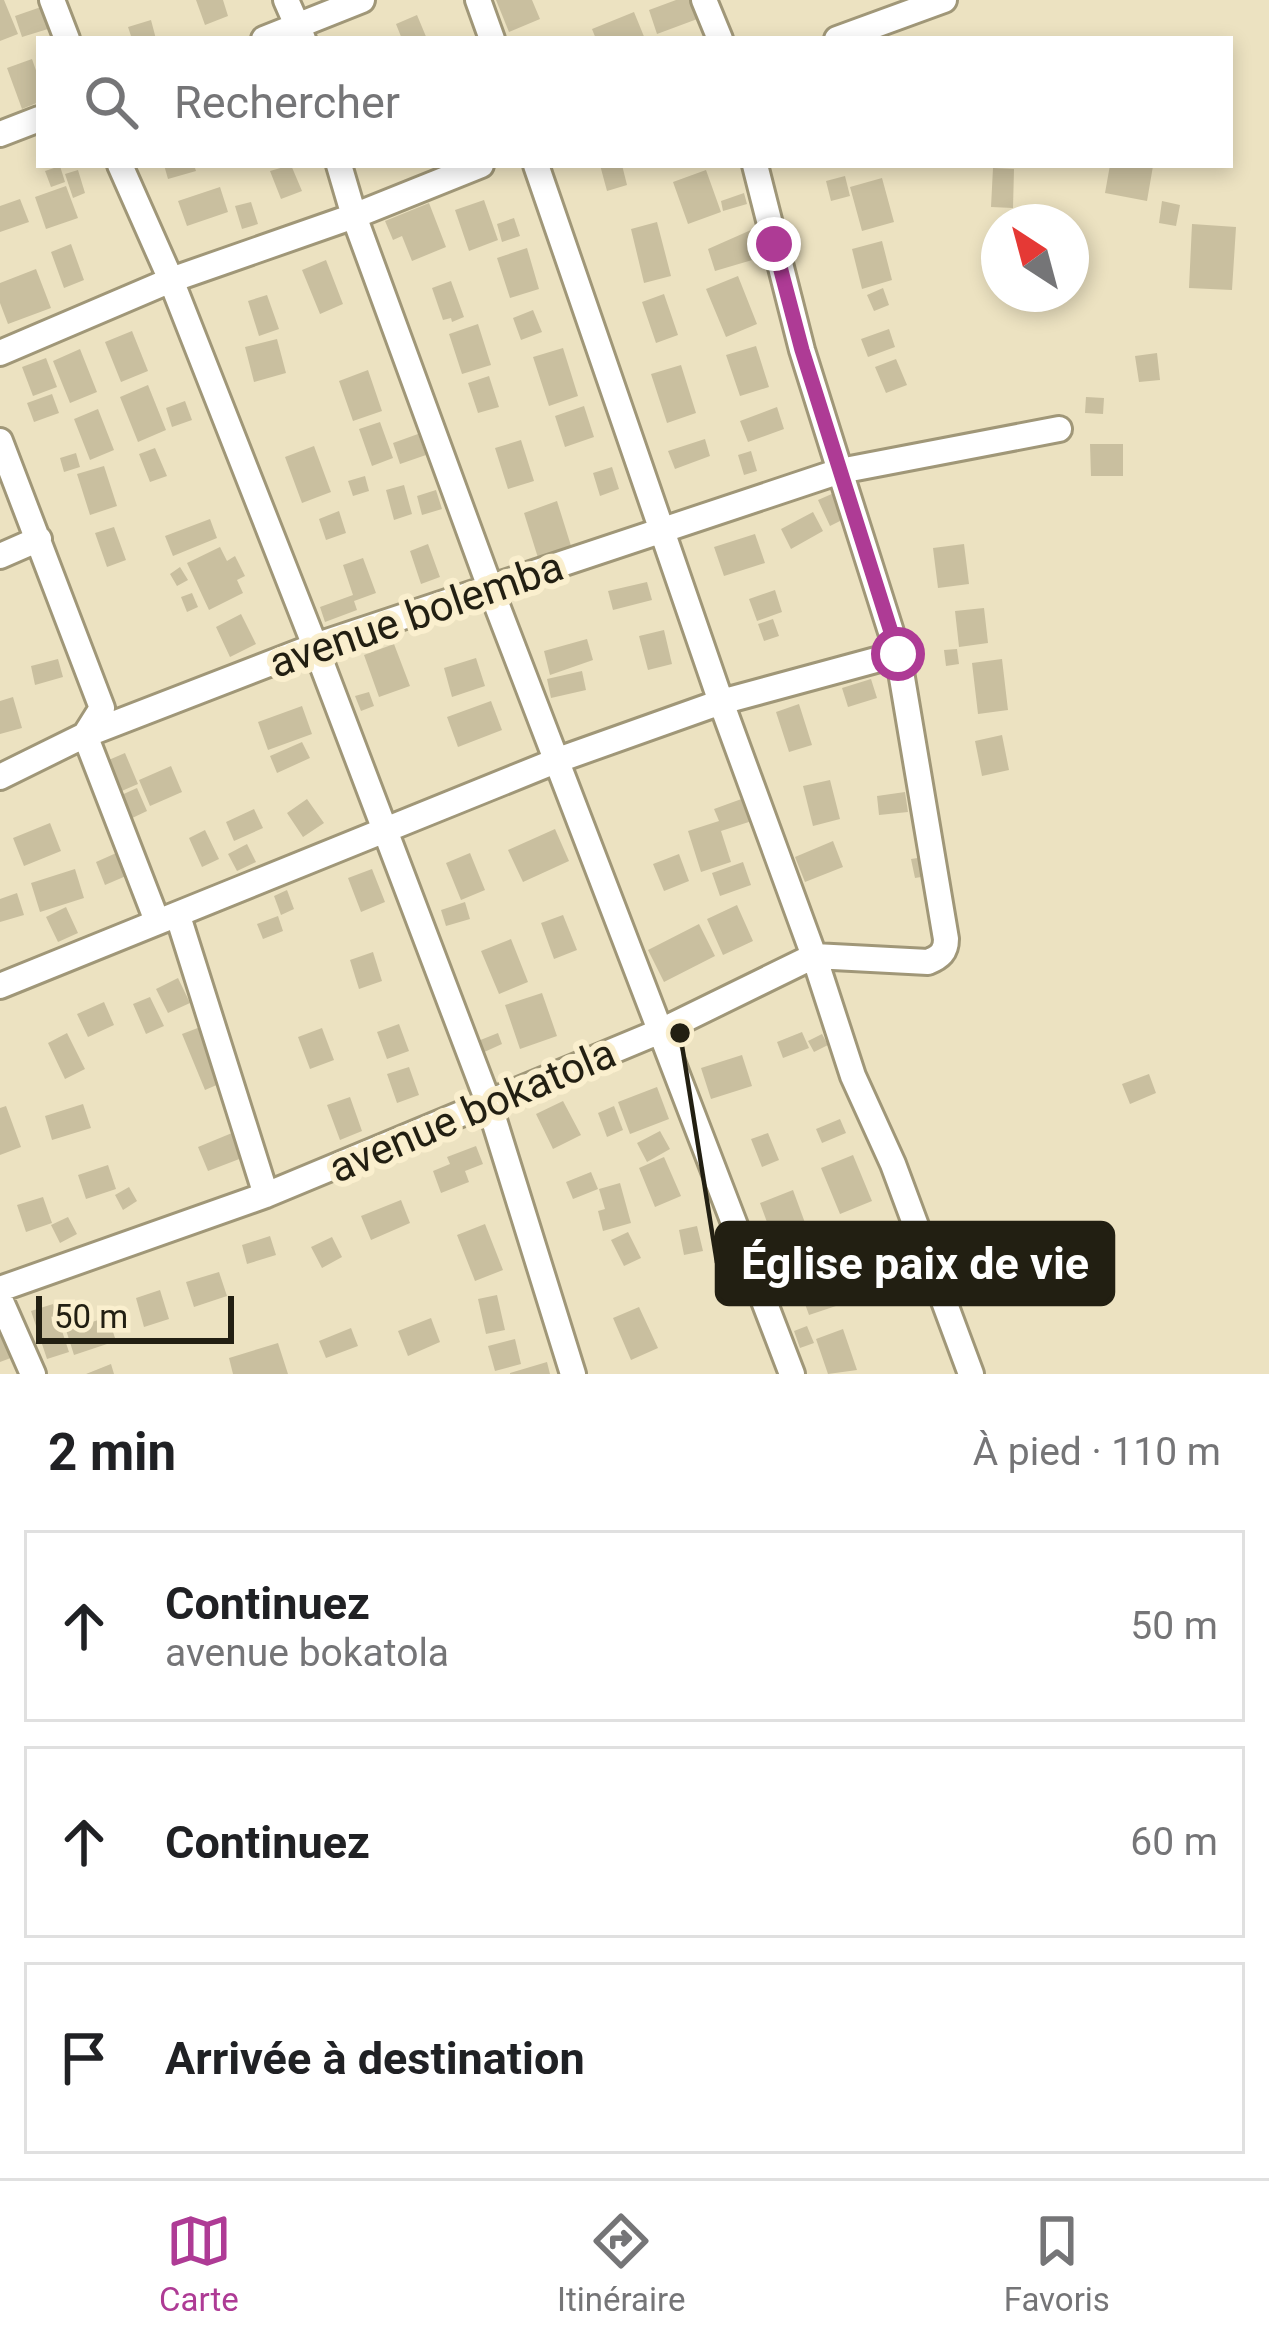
<!DOCTYPE html>
<html lang="fr">
<head>
<meta charset="utf-8">
<style>
  :root { --surface:#fff; --page:#f6f6f6; --text:#202124; --muted:#757577; --line:#e0e0e0; --accent:#ae3b95 }
  body { margin:0; font-family:Roboto,sans-serif; background:var(--page); color:var(--text) }
  .compass { position:absolute; left:981px; top:204px; width:108px; height:108px; border-radius:50%; background:var(--surface); box-shadow:0 6px 18px #0003; rotate:324deg }
  .scale { position:absolute; left:36px; bottom:30px; width:198px; box-sizing:border-box; padding-left:12px; border:6px solid #221f12; border-top:0; font-size:33px; line-height:42px; white-space:nowrap; color:#221f12; -webkit-text-stroke:9px #faefce; paint-order:stroke }
  .stop { position:absolute; width:36px; height:36px; margin:-27px; border:9px solid #ae3b95; border-radius:50%; background:#fff }
  .stop.end { background:#ae3b95; border-color:#fff; box-shadow:0 3px 12px #0008 }
  .list { margin:0; padding:0; list-style:none }
  h2 { display:flex; justify-content:space-between; align-items:center; height:156px; margin:0; padding:0 48px; font-size:51px }
  h2 small { font-size:39px; font-weight:400; color:var(--muted) }
  .list li { display:grid; grid-template-columns:78px 1fr auto; gap:36px; align-items:center; box-sizing:border-box; height:192px; margin:0 24px 24px; padding:0 24px; border:3px solid var(--line); border-radius:0px }
  .list b { display:block; font-size:45px; white-space:nowrap }
  .list p { margin:0; font-size:39px; white-space:nowrap; color:var(--muted) }
  .list em { font-size:39px; font-style:normal; color:var(--muted) }
  .icon { flex:none; width:66px; height:66px; fill:none; stroke:currentColor; stroke-width:2; stroke-linecap:round; stroke-linejoin:round }
  .map { position:relative; flex:none; width:1269px; height:1374px; overflow:hidden }
  .search { position:absolute; background:var(--surface); box-shadow:0 6px 18px #0003; left:36px; right:36px; top:36px; height:132px; display:flex; align-items:center; gap:30px; box-sizing:border-box; padding:0 42px; border-radius:0px; color:var(--muted); font-size:45px }
  .sheet { height:804px; background:var(--surface) }
  nav { display:flex; justify-content:space-around; align-items:center; box-sizing:border-box; height:168px; border-top:3px solid var(--line); background:var(--surface); font-size:33px; color:var(--muted) }
  nav a { display:grid; justify-items:center; gap:6px }
  nav .on { color:var(--accent) }
  .map>svg:first-child { display:block }
  .building { fill:#c9bf9f }
  .lines { fill:none; stroke-linecap:round; stroke-linejoin:round }
  .minor-casing { stroke:#a09778; stroke-width:30 }
  .minor { stroke:#fff; stroke-width:24 }
  .route { stroke:#ae3b95; stroke-width:15 }
  .labels { text-anchor:middle; stroke-width:12; stroke-linejoin:round; paint-order:stroke }
  .street-label { font-size:42px; fill:#221f12; stroke:#faefce }
  .leader { fill:none; stroke:#221f12; stroke-width:4.5 }
  .callout-dot { fill:#221f12; stroke:#faefce; stroke-width:4.5 }
  .callout { fill:#221f12; stroke:#221f12; stroke-width:4.5 }
  .callout-label { font-size:45px; text-anchor:middle; font-weight:bold; fill:#fff }
</style>
</head>
<body>
<div class="map">
<svg width="1269" height="1374" viewBox="0 0 1269 1374">
  <rect width="100%" height="100%" fill="#ece2c1"/>
  <path class="building" d="M0 0H4L18 34 0 41Z
    M196 0H223L228 16 205 25Z
    M496 0H532L540 19 509 32Z
    M676 0H694L700 18 657 34 649 10Z
    M41 7 48 29 22 37 15 16Z
    M634 12 645 39H596L592 29Z
    M417 15 427 39H402L396 24Z
    M151 20 156 39H132L128 27Z
    M32 59 39 79V102L22 109 7 68Z
    M164 165H194L196 171 168 179Z
    M291 165 302 191 281 199 270 171Z
    M600 165H622L627 185 607 191Z
    M1110 165 1153 166 1147 201 1105 193Z
    M60 166 65 182 51 187 45 171Z
    M993 168 1014 169 1013 208 991 207Z
    M78 170 85 193 73 198 65 174Z
    M706 170 721 212 688 224 673 182Z
    M845 176 850 196 831 201 826 181Z
    M882 178 894 222 862 231 850 187Z
    M66 186 78 218 46 229 35 197Z
    M220 187 228 212 187 226 178 201Z
    M744 193 747 204 723 211 721 201Z
    M20 199 29 222 0 232V206Z
    M484 200 498 240 469 251 455 210Z
    M1162 201 1180 205 1176 226 1159 223Z
    M251 202 258 224 242 229 235 206Z
    M429 203 446 247 412 261 402 236 393 240 385 221Z
    M514 218 520 236 502 242 497 224Z
    M657 222 671 276 644 283 631 229Z
    M1192 224 1236 227 1232 290 1189 288Z
    M751 230 759 258 715 271 708 249Z
    M882 241 892 280 862 289 852 249Z
    M71 244 84 280 64 288 51 252Z
    M527 248 539 289 510 298 497 258Z
    M326 260 343 304 320 314 302 270Z
    M36 269 51 308 8 324 0 303V283Z
    M738 276 757 324 726 337 706 289Z
    M451 281 464 317 452 322 451 318 443 320 432 288Z
    M883 288 889 305 874 311 867 295Z
    M664 294 678 335 656 343 642 302Z
    M267 295 279 329 259 336 248 301Z
    M533 310 542 332 521 340 513 318Z
    M478 324 491 365 462 374 449 334Z
    M889 329 895 347 868 357 861 339Z
    M132 331 148 371 121 382 105 342Z
    M277 339 286 373 254 382 245 347Z
    M756 346 769 387 740 396 726 355Z
    M563 348 578 396 549 406 533 357Z
    M80 349 97 392 70 403 53 361Z
    M1157 353 1160 380 1139 382 1135 356Z
    M46 358 57 387 33 396 22 367Z
    M896 359 907 385 886 393 875 367Z
    M681 365 696 413 667 423 651 374Z
    M368 370 382 411 353 421 339 381Z
    M489 376 499 407 478 413 468 383Z
    M148 385 166 430 138 442 120 397Z
    M52 394 59 413 34 422 27 403Z
    M1086 397 1104 398 1103 414 1085 413Z
    M185 401 192 420 172 427 166 408Z
    M584 406 594 437 565 447 555 416Z
    M777 407 784 429 748 442 740 421Z
    M98 409 114 450 90 460 74 419Z
    M380 422 393 458 372 466 359 429Z
    M418 434 426 455 400 464 393 443Z
    M705 439 710 456 675 469 668 451Z
    M521 440 534 481 508 489 495 448Z
    M1090 444H1123V476H1091Z
    M314 446 331 492 302 503 285 457Z
    M155 448 167 476 150 482 139 454Z
    M751 451 757 471 744 475 738 455Z
    M76 453 80 467 64 472 60 458Z
    M104 466 117 506 90 515 77 474Z
    M612 467 619 489 600 496 593 473Z
    M365 476 369 491 353 496 348 481Z
    M404 485 412 514 394 520 386 490Z
    M436 490 442 509 422 515 417 496Z
    M834 493 846 518 830 526 818 500Z
    M557 501 572 549 539 561 524 513Z
    M339 511 346 533 326 540 319 519Z
    M813 512 823 531 791 549 781 529Z
    M210 519 217 538 173 556 165 536Z
    M114 527 126 560 107 567 95 533Z
    M755 534 765 563 724 576 714 547Z
    M428 544 440 577 421 584 410 551Z
    M964 544 969 584 938 588 933 548Z
    M220 547 227 561 235 556 245 576 237 580 243 593 209 610 187 563Z
    M363 558 376 593 354 601 357 610 325 622 320 607 353 595 343 565Z
    M180 567 188 580 177 586 170 574Z
    M647 582 652 600 613 610 608 591Z
    M775 590 782 612 757 621 749 599Z
    M192 593 198 607 187 612 181 597Z
    M984 608 988 643 959 647 955 611Z
    M241 614 256 644 230 657 216 627Z
    M773 619 779 636 764 641 758 624Z
    M664 630 672 664 648 670 639 636Z
    M587 639 593 660 550 675 544 651Z
    M394 644 410 686 379 697 364 655Z
    M957 649 959 664 946 666 944 650Z
    M476 658 485 686 452 697 444 668Z
    M58 659 63 677 35 685 31 666Z
    M1002 659 1008 710 978 714 972 663Z
    M582 671 586 690 551 698 547 679Z
    M871 679 877 698 848 707 842 688Z
    M369 692 374 706 361 711 355 696Z
    M13 697 22 728 0 734V701Z
    M491 701 502 730 458 747 447 717Z
    M799 704 812 745 789 752 776 712Z
    M302 706 312 734 268 750 258 722Z
    M1002 735 1009 770 982 776 975 741Z
    M302 742 310 758 277 773 270 756Z
    M125 753 138 784 117 793 104 762Z
    M171 766 182 792 150 806 139 780Z
    M830 780 840 819 813 826 803 786Z
    M137 788 147 811 128 820 117 797Z
    M905 792 908 812 879 815 877 796Z
    M747 797 755 820 721 831 731 862 701 872 688 831 719 821 714 809Z
    M307 799 324 823 303 837 287 813Z
    M254 809 263 828 234 841 226 822Z
    M50 823 61 851 24 866 13 838Z
    M555 829 569 861 523 882 508 850Z
    M205 830 219 859 202 867 189 838Z
    M833 841 843 867 805 882 795 857Z
    M247 844 256 862 237 871 228 854Z
    M123 850 133 873 105 885 96 862Z
    M470 853 485 890 461 900 446 863Z
    M679 854 689 881 664 891 653 864Z
    M924 857 927 876 915 878 911 859Z
    M743 862 751 885 720 896 712 873Z
    M75 869 84 898 40 912 31 883Z
    M372 869 385 902 361 912 348 878Z
    M287 890 294 909 281 915 274 896Z
    M17 893 24 915 0 922V899Z
    M465 902 470 919 446 926 441 910Z
    M737 905 753 941 723 955 707 919Z
    M66 907 78 933 58 942 46 917Z
    M563 915 577 950 554 959 541 923Z
    M278 916 283 931 263 939 257 924Z
    M699 924 715 956 664 982 648 950Z
    M511 939 528 982 499 994 481 951Z
    M373 952 382 981 359 989 350 960Z
    M178 978 190 1003 168 1013 156 989Z
    M542 993 557 1036 520 1049 505 1005Z
    M150 997 164 1026 146 1034 133 1004Z
    M104 1002 114 1025 88 1037 77 1014Z
    M399 1024 409 1051 387 1059 377 1032Z
    M203 1026 226 1081 205 1090 182 1034Z
    M322 1028 334 1060 310 1069 298 1037Z
    M802 1032 809 1048 783 1058 777 1042Z
    M67 1033 85 1069 65 1079 48 1043Z
    M498 1033 502 1044 482 1053 478 1041Z
    M822 1034 828 1045 814 1052 808 1041Z
    M742 1055 752 1086 711 1099 701 1068Z
    M409 1067 419 1095 397 1103 387 1074Z
    M1149 1074 1156 1093 1130 1104 1122 1084Z
    M657 1087 669 1119 630 1134 618 1102Z
    M350 1097 362 1131 340 1140 327 1105Z
    M563 1101 581 1135 553 1149 536 1114Z
    M83 1104 91 1128 52 1140 45 1116Z
    M6 1106 21 1147 0 1155V1108Z
    M614 1106 623 1130 607 1137 598 1113Z
    M840 1119 846 1133 822 1143 816 1129Z
    M660 1131 670 1149 647 1162 637 1143Z
    M232 1133 242 1158 208 1171 198 1147Z
    M768 1133 779 1160 762 1167 751 1139Z
    M476 1146 483 1164 465 1171 469 1182 441 1193 433 1171 450 1164 447 1157Z
    M853 1155 872 1201 840 1214 821 1168Z
    M664 1157 681 1196 655 1207 639 1168Z
    M108 1165 116 1189 86 1199 78 1175Z
    M591 1172 598 1189 573 1199 566 1182Z
    M620 1183 631 1223 603 1231 598 1211 605 1209 599 1189Z
    M129 1187 137 1201 123 1210 115 1195Z
    M793 1190 808 1231 775 1244 760 1203Z
    M43 1197 52 1223 26 1232 17 1205Z
    M401 1200 410 1223 371 1240 361 1216Z
    M68 1217 77 1234 60 1243 51 1225Z
    M485 1224 503 1270 475 1281 457 1235Z
    M697 1226 703 1251 684 1255 679 1230Z
    M628 1232 641 1258 624 1266 611 1240Z
    M270 1236 276 1255 247 1264 242 1245Z
    M332 1237 342 1257 322 1268 311 1247Z
    M819 1255 836 1306 809 1315 791 1265Z
    M219 1272 227 1296 194 1307 186 1282Z
    M160 1290 169 1319 144 1327 136 1298Z
    M497 1295 505 1330 486 1334 478 1299Z
    M53 1304 69 1352 47 1359 31 1311Z
    M639 1307 658 1348 631 1360 613 1318Z
    M108 1317 116 1341 74 1355 66 1330Z
    M0 1318 16 1356 0 1362Z
    M431 1318 440 1342 408 1356 398 1331Z
    M807 1326 814 1343 800 1348 794 1331Z
    M351 1328 358 1346 326 1358 319 1341Z
    M843 1329 857 1370 828 1374 816 1339Z
    M515 1339 521 1364 495 1371 488 1346Z
    M278 1343 288 1374H233L229 1358Z
    M547 1362 550 1374H510V1373Z
    M111 1364 114 1374H86Z"/>
  <g class="lines">
    <defs>
      <path id="minor" d="M52 0 67 39
        M286 0 303 39
        M478 0 492 39
        M704 0 720 39
        M264 39 362 0
        M837 39 944 0
        M0 134 39 119
        M120 165 171 280 315 646 489 1104 573 1374
        M339 165 354 216 491 590 792 1374
        M536 165 721 702 814 956 853 1076 893 1164 971 1374
        M0 353 171 280 354 216 481 165
        M0 441 102 708 85 735 157 921
        M0 556 39 539
        M0 777 85 735 315 646 840 471 802 350 755 165
        M178 916 266 1195
        M0 986 558 760 721 702 898 654
        M0 1289 266 1195 663 1030 814 956 928 962C940 957 946 952 946 939L898 654 840 471 1059 429
        M0 1299 33 1374"/>
    </defs>
    <use href="#minor" class="minor-casing"/>
    <use href="#minor" class="minor"/>
  </g>
  <g class="lines">
    <path class="route" d="M774 244 802 350 898 654"/>
  </g>
  <g class="labels">
    <g class="street-label">
      <text transform="translate(416 614) rotate(-19)" y="15">avenue bolemba</text>
      <text transform="translate(472 1110) rotate(-23)" y="15">avenue bokatola</text>
    </g>
  </g>
  <path class="leader" d="M680 1033L717 1263"/>
  <circle class="callout-dot" cx="680" cy="1033" r="12"/>
  <rect class="callout" x="717" y="1223" width="396" height="81" rx="12"/>
  <g class="callout-label">
    <text x="915" y="1279">Église paix de vie</text>
  </g>
</svg>
<svg class="compass" viewBox="-18 -18 36 36"><path d="M0-13l5 13h-10z" fill="#e53935"/><path d="M0 13l5-13h-10z" fill="#757577"/></svg>
<div class="scale">50 m</div>
<div class="stop" style="left:898px;top:654px"></div>
<div class="stop end" style="left:774px;top:244px"></div>
<div class="search"><svg class="icon" aria-label="search" viewBox="0 0 24 24"><circle cx="10" cy="10" r="6"/><path d="M15 15l6 6"/></svg>Rechercher</div>
</div>
<section class="sheet">
<h2>2 min<small>À pied · 110 m</small></h2>
<ul class="list">
<li><svg class="icon" aria-label="ahead" viewBox="0 0 24 24"><path d="M12 20V5M6 11l6-6 6 6"/></svg><div><b>Continuez</b><p>avenue bokatola</p></div><em>50 m</em></li>
<li><svg class="icon" aria-label="ahead" viewBox="0 0 24 24"><path d="M12 20V5M6 11l6-6 6 6"/></svg><div><b>Continuez</b></div><em>60 m</em></li>
<li><svg class="icon" aria-label="arrive" viewBox="0 0 24 24"><path d="M6 21V4h12l-3 4 3 4H6"/></svg><div><b>Arrivée à destination</b></div></li>
</ul>
</section>
<nav>
<a class="on"><svg class="icon" aria-label="map" viewBox="0 0 24 24"><path d="M3 6l6-2 6 2 6-2v14l-6 2-6-2-6 2zM9 4v14M15 6v14"/></svg>Carte</a>
<a><svg class="icon" aria-label="directions" viewBox="0 0 24 24"><path d="M12 3l9 9-9 9-9-9zM9 14v-3h6M13 9l2 2-2 2"/></svg>Itinéraire</a>
<a><svg class="icon" aria-label="saved" viewBox="0 0 24 24"><path d="M7 4h10v16l-5-4-5 4z"/></svg>Favoris</a>
</nav>
</body>
</html>
